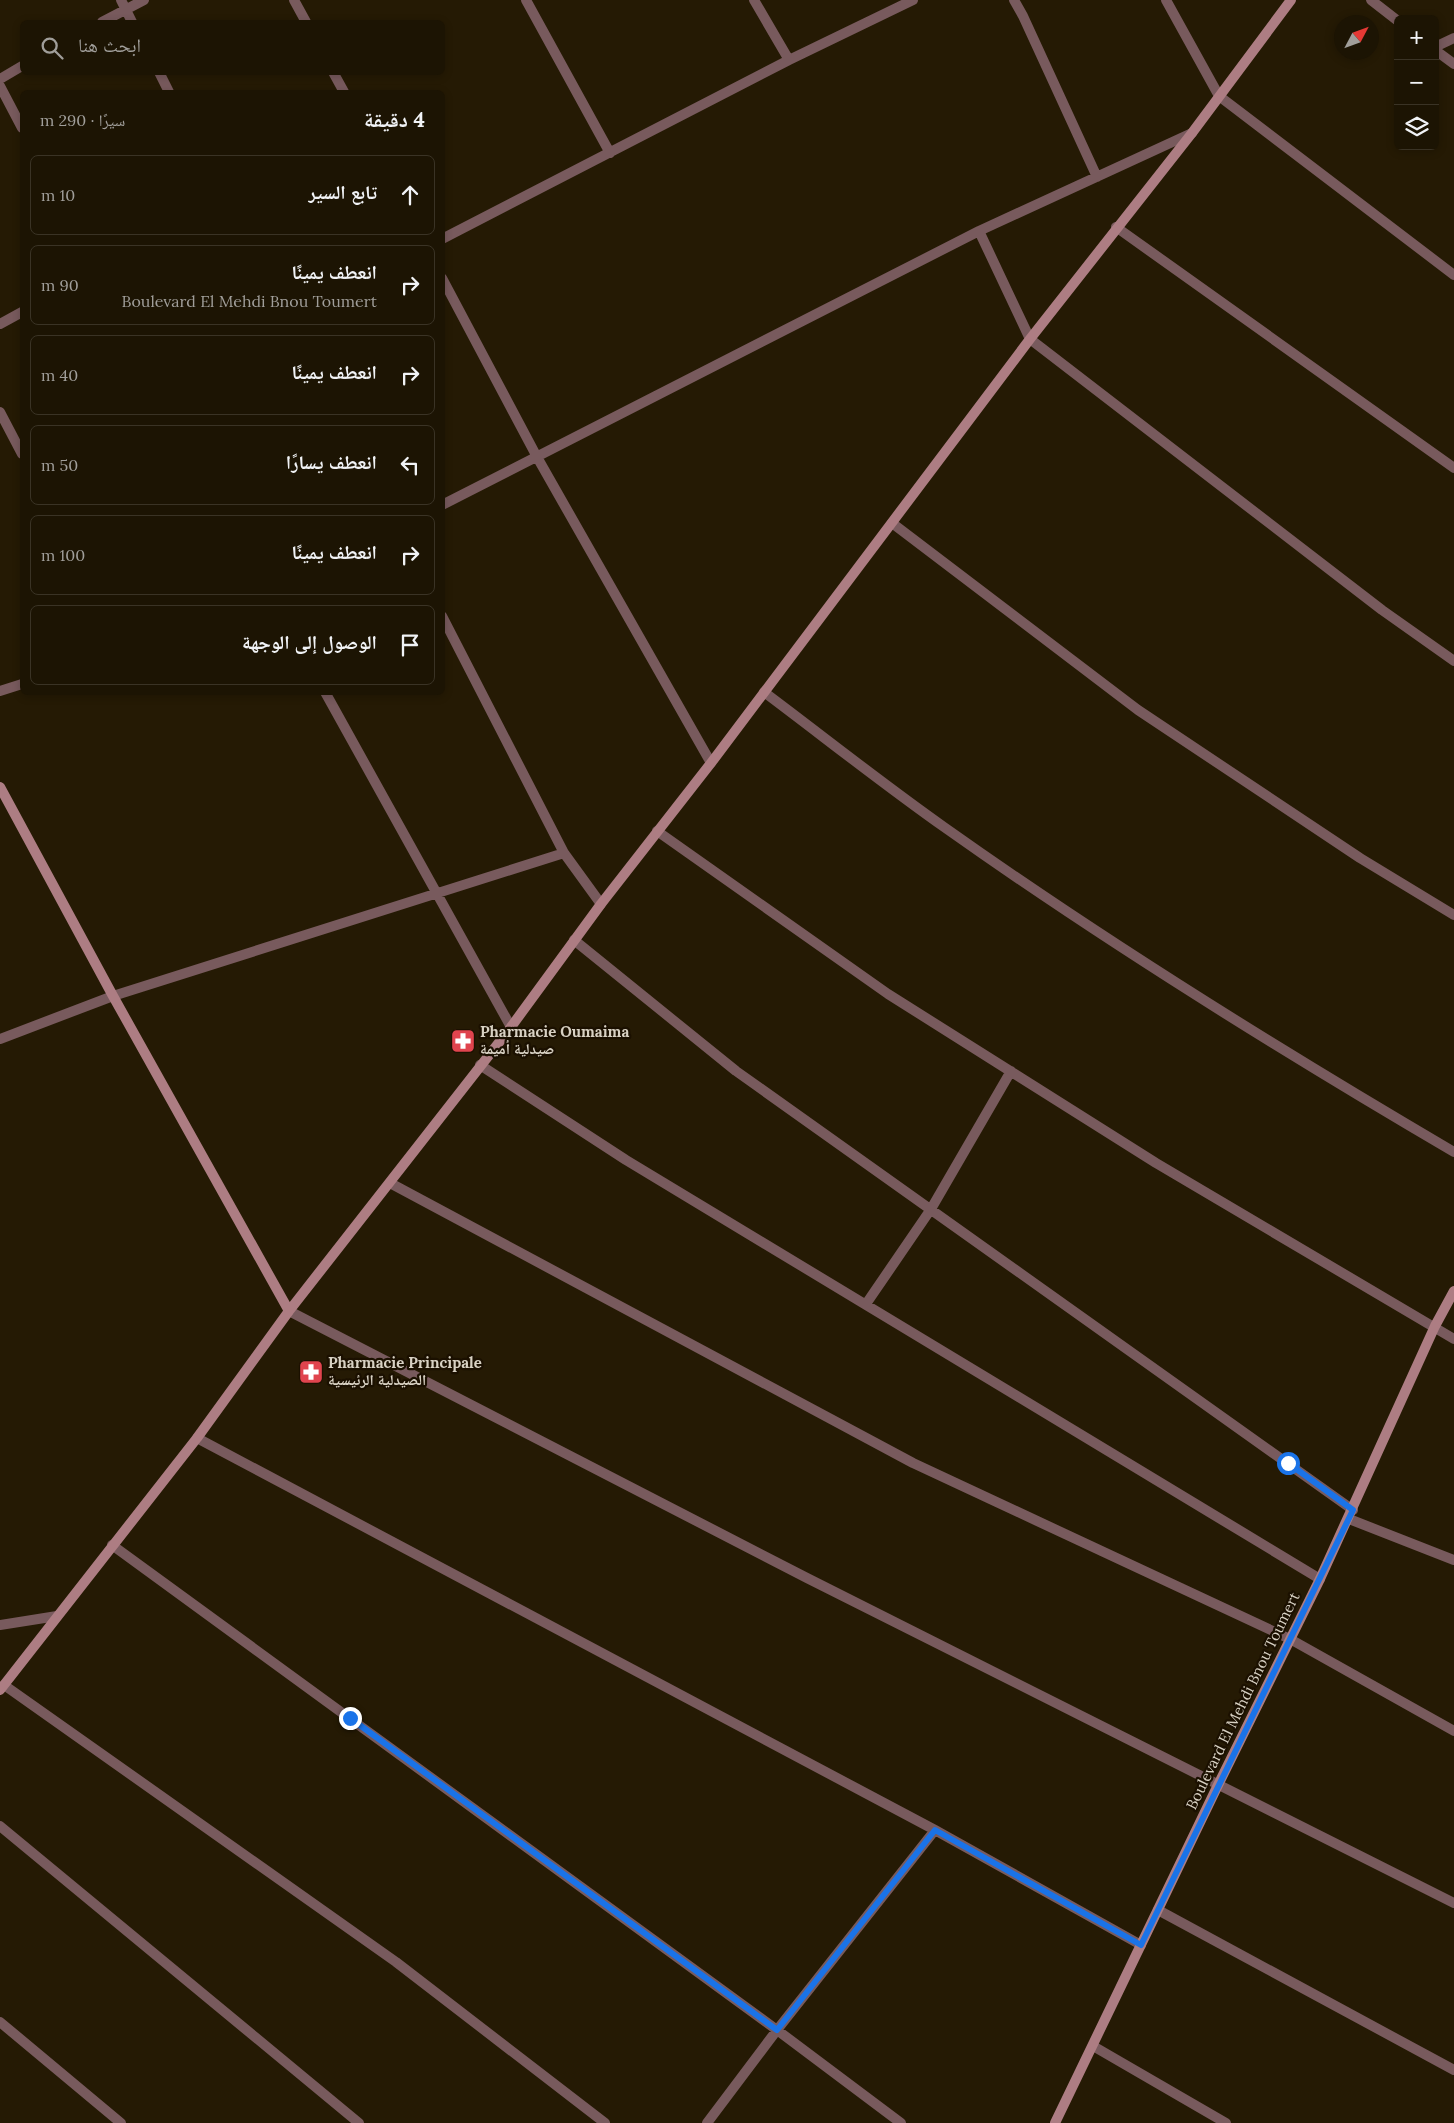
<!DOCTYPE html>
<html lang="ar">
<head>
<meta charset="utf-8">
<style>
  :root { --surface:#1c1403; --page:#251d0d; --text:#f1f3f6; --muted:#a09e9a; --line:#3a3325 }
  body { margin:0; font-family:Lora,"Noto Naskh Arabic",serif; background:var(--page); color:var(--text); direction:rtl }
  .controls { position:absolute; right:15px; top:15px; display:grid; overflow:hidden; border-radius:8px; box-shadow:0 2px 8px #0003 }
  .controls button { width:45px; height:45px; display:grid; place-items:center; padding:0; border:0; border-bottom:1px solid var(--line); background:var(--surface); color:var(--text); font:25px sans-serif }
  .compass { position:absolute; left:1334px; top:15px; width:45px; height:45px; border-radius:50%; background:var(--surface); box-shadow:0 2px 8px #0003; rotate:49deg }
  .stop { position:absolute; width:15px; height:15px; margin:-11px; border:4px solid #1a73e8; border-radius:50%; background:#fff }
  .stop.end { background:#1a73e8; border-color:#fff; box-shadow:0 1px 5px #0008 }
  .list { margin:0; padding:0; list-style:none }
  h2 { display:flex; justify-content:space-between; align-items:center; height:65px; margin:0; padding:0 20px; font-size:21px }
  h2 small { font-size:16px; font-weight:400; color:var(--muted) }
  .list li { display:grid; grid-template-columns:32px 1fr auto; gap:15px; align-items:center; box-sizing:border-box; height:80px; margin:0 10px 10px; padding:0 10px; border:1px solid var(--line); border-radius:8px }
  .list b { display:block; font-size:19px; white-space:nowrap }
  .list p { margin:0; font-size:16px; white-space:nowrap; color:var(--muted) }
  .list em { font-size:16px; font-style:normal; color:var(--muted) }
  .icon { flex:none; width:28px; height:28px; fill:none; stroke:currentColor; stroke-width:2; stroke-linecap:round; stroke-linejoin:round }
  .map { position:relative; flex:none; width:1454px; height:2123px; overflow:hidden; direction:ltr }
  .search { position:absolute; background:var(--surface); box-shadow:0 2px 8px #0003; left:20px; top:20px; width:425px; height:55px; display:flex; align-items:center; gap:12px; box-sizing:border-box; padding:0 18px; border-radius:8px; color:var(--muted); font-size:19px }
  .panel { position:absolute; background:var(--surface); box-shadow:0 2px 8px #0003; left:20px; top:90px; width:425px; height:605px; border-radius:8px; direction:rtl }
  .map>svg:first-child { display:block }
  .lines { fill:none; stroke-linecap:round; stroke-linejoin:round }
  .lane { stroke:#785a5d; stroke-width:10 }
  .street { stroke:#785a5d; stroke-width:10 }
  .secondary { stroke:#ad7d83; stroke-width:10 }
  .route { stroke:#1a73e8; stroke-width:6 }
  .labels { text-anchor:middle; stroke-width:4.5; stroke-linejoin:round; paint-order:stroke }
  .poi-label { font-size:15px; font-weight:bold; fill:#d8d1c3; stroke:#1b1000; text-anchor:start }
  .street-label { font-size:15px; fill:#d8d1c3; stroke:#1b1000 }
</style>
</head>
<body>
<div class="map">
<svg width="1454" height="2123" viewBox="0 0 1454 2123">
  <rect width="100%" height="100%" fill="#251a04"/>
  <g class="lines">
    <path class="lane" d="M0 1039 113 996
      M0 1625 57 1616"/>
    <path class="street" d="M121 0 132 22
      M294 0 306 22
      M526 0 610 153
      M754 0 789 60
      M1014 0 1023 16 1097 177
      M1166 0 1219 96 1454 275
      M1371 0 1398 21
      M102 22 144 0
      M1435 47 1454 38
      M1435 50 1454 64
      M159 72 169 92
      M333 72 344 92
      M0 79 22 66
      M0 86 22 128
      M1116 227 1454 468
      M979 231 1030 339 1382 610 1454 661
      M442 239 789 60 913 0
      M442 278 537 457 711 763
      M0 324 22 312
      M0 412 22 454
      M442 505 979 231 1192 133
      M892 523 1138 710 1360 858 1454 915
      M442 616 564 853 601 904
      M0 691 22 684
      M325 692 511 1027
      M764 692C824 737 883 784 944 827 1109 944 1280 1050 1454 1152
      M657 831 888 994 1156 1163 1454 1339
      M574 940 736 1071 1353 1510
      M113 996 564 853
      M480 1065 626 1160 1320 1579
      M390 1183 913 1463 1290 1639 1454 1731
      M866 1304 931 1209 1011 1071
      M289 1311 807 1578 1454 1903
      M197 1438 935 1830 1141 1945
      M1349 1519 1454 1560
      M112 1545 777 2030 901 2123
      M4 1685 396 1962 605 2123
      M0 1826 359 2123
      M1158 1910 1454 2070
      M0 2022 121 2123
      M1093 2046 1226 2123
      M707 2123 777 2030 935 1830"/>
    <path class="secondary" d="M0 787 113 996 289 1311
      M0 1690 197 1438 289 1311 511 1027 601 904 711 763 1030 339 1192 133 1291 0
      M1055 2123 1218 1785 1320 1579 1435 1326 1454 1291"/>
  </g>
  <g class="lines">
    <path class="route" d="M350 1718 777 2030 935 1830 1141 1945 1353 1510 1288 1463"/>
  </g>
  <defs>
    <symbol id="pharmacy-square" viewBox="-11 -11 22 22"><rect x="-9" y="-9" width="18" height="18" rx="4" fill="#e0444e" stroke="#1b1000"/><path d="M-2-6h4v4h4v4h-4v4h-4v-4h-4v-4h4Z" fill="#fff"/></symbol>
  </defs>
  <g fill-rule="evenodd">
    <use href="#pharmacy-square" x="449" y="1027" width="28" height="28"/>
    <use href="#pharmacy-square" x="297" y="1358" width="28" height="28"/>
  </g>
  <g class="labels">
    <g class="poi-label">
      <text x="480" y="1037">Pharmacie Oumaima<tspan x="480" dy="17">صيدلية أميمة</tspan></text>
      <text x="328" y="1368">Pharmacie Principale<tspan x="328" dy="17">الصيدلية الرئيسية</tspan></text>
    </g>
    <g class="street-label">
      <text transform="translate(1243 1701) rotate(-64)" y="5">Boulevard El Mehdi Bnou Toumert</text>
    </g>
  </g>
</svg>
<div class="controls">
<button>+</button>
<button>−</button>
<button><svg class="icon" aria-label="layers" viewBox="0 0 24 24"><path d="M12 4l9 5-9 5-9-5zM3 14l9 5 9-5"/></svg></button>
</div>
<svg class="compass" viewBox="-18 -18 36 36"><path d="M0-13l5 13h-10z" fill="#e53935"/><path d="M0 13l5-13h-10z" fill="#a09e9a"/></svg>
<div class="stop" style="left:1288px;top:1463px"></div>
<div class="stop end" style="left:350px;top:1718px"></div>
<div class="search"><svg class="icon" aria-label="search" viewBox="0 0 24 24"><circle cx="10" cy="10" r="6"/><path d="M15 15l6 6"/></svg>ابحث هنا</div>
<section class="panel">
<h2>4 دقيقة<small>سيرًا · 290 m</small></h2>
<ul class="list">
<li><svg class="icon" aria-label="ahead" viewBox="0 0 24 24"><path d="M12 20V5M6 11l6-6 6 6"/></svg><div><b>تابع السير</b></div><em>10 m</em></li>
<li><svg class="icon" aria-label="right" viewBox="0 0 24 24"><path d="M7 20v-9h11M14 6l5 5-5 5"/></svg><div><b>انعطف يمينًا</b><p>Boulevard El Mehdi Bnou Toumert</p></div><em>90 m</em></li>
<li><svg class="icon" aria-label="right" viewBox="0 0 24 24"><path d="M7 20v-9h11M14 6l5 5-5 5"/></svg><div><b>انعطف يمينًا</b></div><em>40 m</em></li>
<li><svg class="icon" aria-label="left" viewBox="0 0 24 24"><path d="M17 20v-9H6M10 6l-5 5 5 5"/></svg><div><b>انعطف يسارًا</b></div><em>50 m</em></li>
<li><svg class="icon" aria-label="right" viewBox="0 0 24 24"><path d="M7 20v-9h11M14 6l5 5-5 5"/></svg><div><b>انعطف يمينًا</b></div><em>100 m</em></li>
<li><svg class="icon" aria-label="arrive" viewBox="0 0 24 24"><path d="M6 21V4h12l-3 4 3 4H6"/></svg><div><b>الوصول إلى الوجهة</b></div></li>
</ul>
</section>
</div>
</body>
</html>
